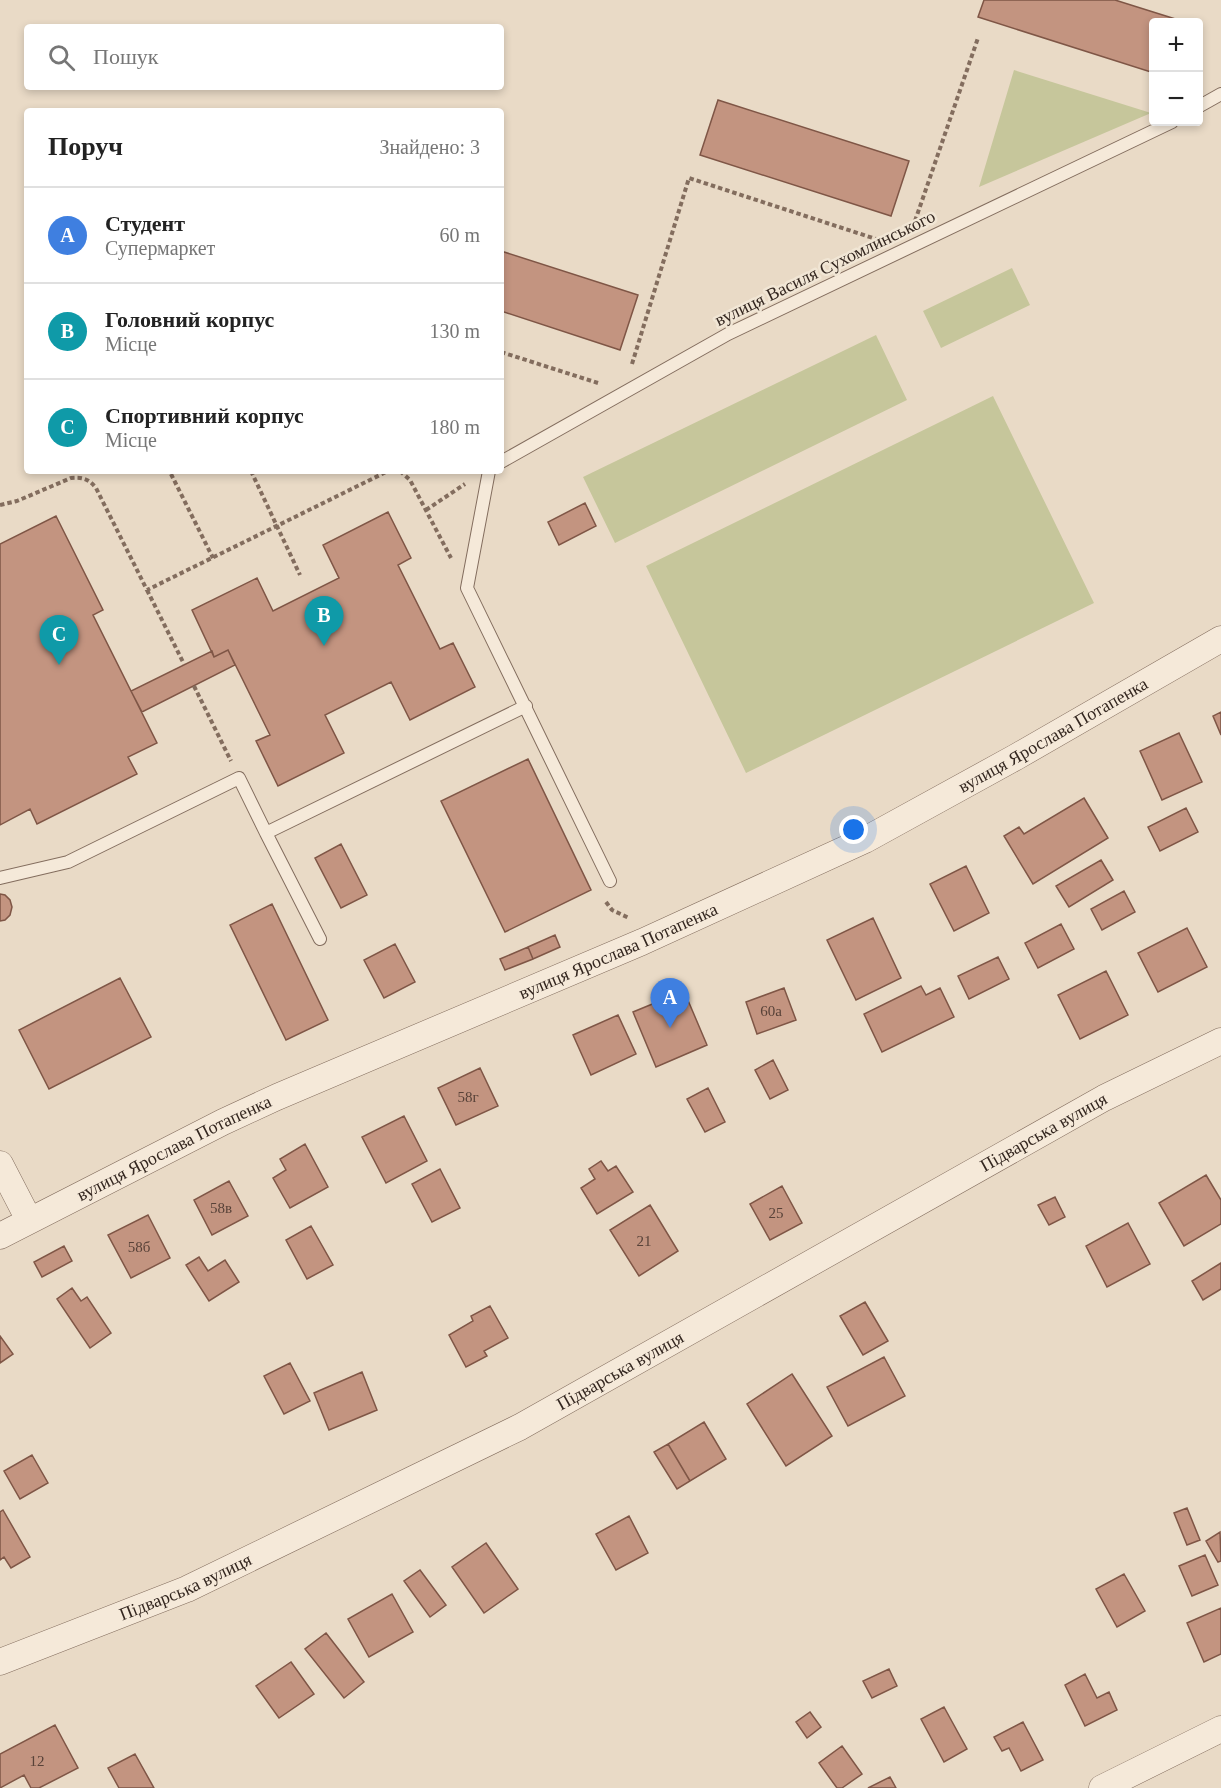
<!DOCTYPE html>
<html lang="uk">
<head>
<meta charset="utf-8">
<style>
  :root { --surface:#fff; --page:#f6f6f6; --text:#222; --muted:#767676; --line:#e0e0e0; --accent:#7c3aed }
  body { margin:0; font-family:"Times New Roman",serif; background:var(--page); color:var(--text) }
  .controls { position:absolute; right:18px; top:18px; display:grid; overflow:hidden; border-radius:6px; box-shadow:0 3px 9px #0003 }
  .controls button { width:54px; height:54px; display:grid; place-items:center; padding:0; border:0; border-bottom:2px solid var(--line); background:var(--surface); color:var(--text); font:30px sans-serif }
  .you { position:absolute; left:854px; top:830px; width:21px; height:21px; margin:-15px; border:4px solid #fff; border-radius:50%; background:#1a73e8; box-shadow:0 0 0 9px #1a73e833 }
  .badge { display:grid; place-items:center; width:39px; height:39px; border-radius:50%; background:var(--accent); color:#fff; font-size:20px; font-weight:700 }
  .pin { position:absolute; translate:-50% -50px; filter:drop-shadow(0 2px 3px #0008) }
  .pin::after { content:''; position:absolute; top:32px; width:21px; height:18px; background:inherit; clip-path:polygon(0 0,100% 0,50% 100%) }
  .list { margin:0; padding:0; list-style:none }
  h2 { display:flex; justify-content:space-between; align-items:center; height:78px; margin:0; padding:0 24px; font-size:26px }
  h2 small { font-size:20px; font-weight:400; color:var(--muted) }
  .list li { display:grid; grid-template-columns:39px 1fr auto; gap:18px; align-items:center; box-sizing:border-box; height:96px; padding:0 24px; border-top:2px solid var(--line) }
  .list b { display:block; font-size:22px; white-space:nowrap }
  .list p { margin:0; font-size:20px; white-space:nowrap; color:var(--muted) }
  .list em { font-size:20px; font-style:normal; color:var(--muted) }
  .icon { flex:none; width:33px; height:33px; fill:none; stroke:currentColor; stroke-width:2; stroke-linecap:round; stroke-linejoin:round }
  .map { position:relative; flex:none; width:1221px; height:1788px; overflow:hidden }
  .search { position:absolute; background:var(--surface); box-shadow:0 3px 9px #0003; left:24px; top:24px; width:480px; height:66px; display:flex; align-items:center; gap:15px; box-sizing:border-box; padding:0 21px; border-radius:6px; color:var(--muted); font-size:22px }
  .panel { position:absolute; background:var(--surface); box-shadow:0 3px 9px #0003; left:24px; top:108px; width:480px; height:366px; border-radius:6px }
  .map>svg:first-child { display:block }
  .green { fill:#c6c69b }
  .building { fill:#c39480; stroke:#7f5646; stroke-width:1.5 }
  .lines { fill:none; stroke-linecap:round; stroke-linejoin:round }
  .lane-casing { stroke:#836d5e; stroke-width:14 }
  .street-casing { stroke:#836d5e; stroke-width:27 }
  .path { stroke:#836d5e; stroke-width:4; stroke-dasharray:4.5 3; stroke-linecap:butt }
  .lane { stroke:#f5e9d9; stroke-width:12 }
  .street { stroke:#f5e9d9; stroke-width:26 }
  .labels { text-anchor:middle; stroke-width:5; stroke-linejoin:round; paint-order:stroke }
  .number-label { font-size:15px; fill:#584238 }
  .street-label { font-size:18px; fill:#342720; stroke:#f1e6d5 }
</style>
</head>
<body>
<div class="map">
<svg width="1221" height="1788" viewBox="0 0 1221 1788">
  <rect width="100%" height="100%" fill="#e9dac6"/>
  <path class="green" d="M1014 70 1151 113 979 187Z
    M1012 268 1030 305 941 348 923 311Z
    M876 335 907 400 615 543 583 477Z
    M993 396 1094 603 746 773 646 566Z"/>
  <path class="building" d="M984 0H1115L1185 22H1154V73L978 17Z
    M718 100 909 161 891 216 700 155Z
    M501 251 638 295 620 350 501 311Z
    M585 503 596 526 559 545 548 522Z
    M388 512 411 558 398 565 440 649 453 643 475 687 410 720 391 682 325 715 344 753 278 786 256 741 270 735 228 650 214 657 192 610 257 578 273 611 339 578 323 545Z
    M56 516 103 610 93 615 157 743 128 757 137 774 37 824 30 809 0 825V544Z
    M228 650 235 665 142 712 131 691 212 651 214 657Z
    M1221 712V735L1213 716Z
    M1179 733 1202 782 1162 800 1140 751Z
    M528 759 591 890 505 932 441 801Z
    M1084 798 1108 838 1033 884 1004 836 1019 827 1024 834Z
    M1186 808 1198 832 1160 851 1148 827Z
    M341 844 367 895 341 908 315 858Z
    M1101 860 1113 880 1069 907 1056 886Z
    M966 866 989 913 954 931 930 884Z
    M1124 891 1135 912 1102 930 1091 909Z
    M0 894 5 895 10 900 12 907 10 915 5 920 0 921Z
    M272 904 328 1020 286 1040 230 925Z
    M873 918 901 978 856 1000 827 940Z
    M1061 924 1074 949 1038 968 1025 943Z
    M1187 928 1207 967 1158 992 1138 953Z
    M555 935 560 947 533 959 528 947Z
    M395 944 415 982 384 998 364 960Z
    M528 947 533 959 505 970 500 959Z
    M998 957 1009 979 969 999 958 976Z
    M1106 971 1128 1015 1080 1039 1058 995Z
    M120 978 151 1037 49 1089 19 1030Z
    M921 986 926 995 940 988 954 1017 882 1052 864 1014Z
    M784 988 796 1020 757 1034 746 1002Z
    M684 991 707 1045 656 1067 633 1012Z
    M618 1015 636 1054 591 1075 573 1035Z
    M773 1060 788 1090 770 1099 755 1070Z
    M480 1068 498 1106 456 1125 438 1088Z
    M708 1088 725 1122 705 1132 687 1099Z
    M404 1116 427 1161 386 1183 362 1137Z
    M305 1144 328 1187 290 1208 273 1178 286 1170 280 1159Z
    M601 1161 608 1171 616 1166 633 1192 597 1214 581 1188 595 1179 589 1169Z
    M440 1169 460 1208 432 1222 412 1184Z
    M1206 1175 1221 1200V1224L1184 1246 1159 1203Z
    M229 1181 248 1216 212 1235 194 1200Z
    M782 1186 802 1223 770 1240 750 1204Z
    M1055 1197 1065 1217 1049 1225 1038 1205Z
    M650 1205 678 1251 639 1276 610 1230Z
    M148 1215 170 1258 131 1278 108 1235Z
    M1128 1223 1150 1264 1107 1287 1086 1246Z
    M311 1226 333 1265 307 1279 286 1240Z
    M64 1246 72 1261 42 1277 34 1262Z
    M199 1257 208 1271 225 1260 239 1282 209 1301 186 1265Z
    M1221 1263V1289L1203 1300 1192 1281Z
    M72 1288 81 1301 87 1297 111 1333 90 1348 57 1299Z
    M865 1302 888 1341 863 1355 840 1316Z
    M490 1306 508 1338 484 1351 487 1356 466 1367 449 1335 473 1321 471 1316Z
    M0 1336 13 1354 0 1363Z
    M884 1357 905 1396 848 1426 827 1387Z
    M290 1363 310 1401 284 1414 264 1376Z
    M362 1372 377 1410 329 1430 314 1393Z
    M792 1374 832 1436 786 1466 747 1404Z
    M704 1422 726 1459 690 1481 668 1444Z
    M668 1444 690 1481 677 1489 654 1452Z
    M32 1455 48 1483 20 1499 4 1471Z
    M1187 1508 1200 1540 1187 1545 1174 1513Z
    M3 1510 30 1557 11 1568 4 1557 0 1560V1512Z
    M629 1516 648 1553 616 1570 596 1534Z
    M1220 1532 1221 1561 1218 1562 1206 1541Z
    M486 1543 518 1589 484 1613 452 1567Z
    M1205 1555 1218 1585 1192 1596 1179 1566Z
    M420 1570 446 1605 430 1617 404 1581Z
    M1124 1574 1145 1611 1117 1627 1096 1589Z
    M392 1594 413 1632 369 1657 348 1619Z
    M1221 1608V1654L1204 1662 1187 1623Z
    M326 1633 364 1682 344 1698 305 1649Z
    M291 1662 314 1694 279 1718 256 1686Z
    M889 1669 897 1686 872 1698 863 1681Z
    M1085 1674 1097 1698 1109 1692 1117 1710 1085 1726 1065 1685Z
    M944 1707 967 1749 944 1762 921 1719Z
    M810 1712 821 1727 807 1738 796 1722Z
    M1023 1722 1043 1760 1021 1771 1009 1748 1002 1751 994 1737Z
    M55 1725 78 1768 39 1788H31L24 1775 0 1788V1754Z
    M842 1746 862 1774 842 1788H837L819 1763Z
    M135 1754 154 1788H119L108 1768Z
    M890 1777 896 1788H868Z"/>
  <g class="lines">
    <defs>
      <path id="lane" d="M1198 107 1221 94
        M501 462 728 334 1172 122
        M489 471 467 588 610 881
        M266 833 320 939
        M0 878 68 862 239 778 266 833 526 706"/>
      <g id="street">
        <path d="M0 1164 29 1220"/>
        <path id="s1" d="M0 1236 223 1122 277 1097 642 942 865 840 1016 757 1221 639"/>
        <path id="s2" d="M0 1662 187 1589 520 1427 1104 1098 1221 1041"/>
        <path d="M1102 1788 1221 1729"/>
      </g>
    </defs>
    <use href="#lane" class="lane-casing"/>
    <use href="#street" class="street-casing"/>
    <path class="path" d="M915 221 978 38
      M501 352 598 383
      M632 364 689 178 876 239
      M251 471 300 575
      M400 471 410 480 451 558
      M171 474 213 558
      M0 505 17 501 71 478C83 477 89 479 96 488L147 590 386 472 399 471
      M426 510 465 484
      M147 590 184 664
      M194 686 231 761
      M606 902 612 910 629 918"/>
    <use href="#lane" class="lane"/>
    <use href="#street" class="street"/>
  </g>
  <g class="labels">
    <g class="number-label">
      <text x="771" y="1016">60а</text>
      <text x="468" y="1102">58г</text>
      <text x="221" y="1213">58в</text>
      <text x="776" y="1218">25</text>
      <text x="644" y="1246">21</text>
      <text x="139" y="1252">58б</text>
      <text x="37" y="1766">12</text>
    </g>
    <g class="street-label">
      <text transform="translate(825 268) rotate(-26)" y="6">вулиця Василя Сухомлинського</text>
      <text dy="6" stroke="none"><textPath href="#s1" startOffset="1167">вулиця Ярослава Потапенка</textPath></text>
      <text dy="6" stroke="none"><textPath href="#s1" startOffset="681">вулиця Ярослава Потапенка</textPath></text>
      <text dy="6" stroke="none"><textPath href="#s2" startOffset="1172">Підварська вулиця</textPath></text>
      <text dy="6" stroke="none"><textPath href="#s1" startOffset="195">вулиця Ярослава Потапенка</textPath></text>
      <text dy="6" stroke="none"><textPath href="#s2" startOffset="686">Підварська вулиця</textPath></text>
      <text dy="6" stroke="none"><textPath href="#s2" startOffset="200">Підварська вулиця</textPath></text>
    </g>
  </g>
</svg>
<div class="controls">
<button>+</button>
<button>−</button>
</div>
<div class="you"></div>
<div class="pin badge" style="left:670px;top:1028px;background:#3f7fe0">A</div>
<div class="pin badge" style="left:324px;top:646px;background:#0f9aa8">B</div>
<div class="pin badge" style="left:59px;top:665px;background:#0f9aa8">C</div>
<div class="search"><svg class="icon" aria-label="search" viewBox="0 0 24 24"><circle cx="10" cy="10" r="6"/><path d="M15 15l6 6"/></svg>Пошук</div>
<section class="panel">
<h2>Поруч<small>Знайдено: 3</small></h2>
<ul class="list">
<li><span class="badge" style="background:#3f7fe0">A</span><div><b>Студент</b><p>Супермаркет</p></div><em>60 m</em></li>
<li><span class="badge" style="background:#0f9aa8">B</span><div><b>Головний корпус</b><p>Місце</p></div><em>130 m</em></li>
<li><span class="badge" style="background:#0f9aa8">C</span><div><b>Спортивний корпус</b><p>Місце</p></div><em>180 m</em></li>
</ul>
</section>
</div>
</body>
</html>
